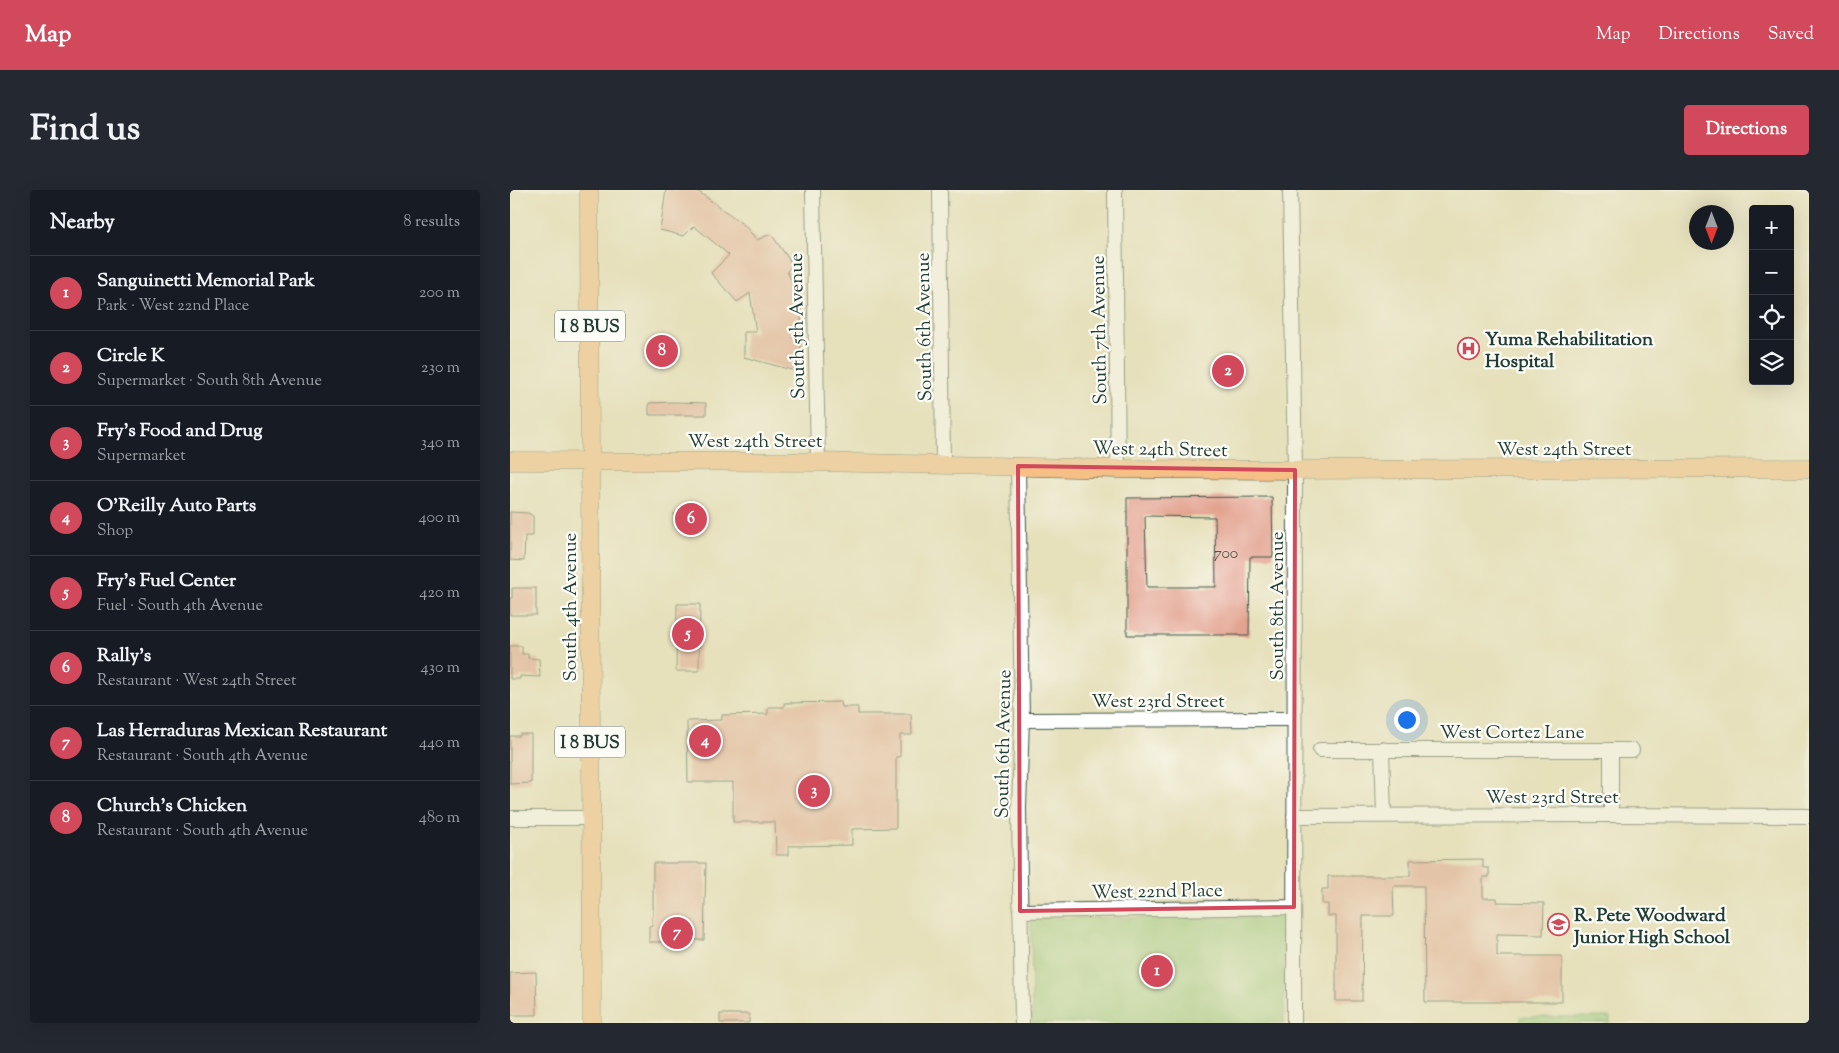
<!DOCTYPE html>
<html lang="en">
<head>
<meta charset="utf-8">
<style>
  :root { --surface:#171b24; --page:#242831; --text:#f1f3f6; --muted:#9ea1a6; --line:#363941; --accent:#d1495b }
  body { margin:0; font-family:"Sorts Mill Goudy",serif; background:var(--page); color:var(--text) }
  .controls { position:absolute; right:15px; top:15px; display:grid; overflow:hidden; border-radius:5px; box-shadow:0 5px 20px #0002 }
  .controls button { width:45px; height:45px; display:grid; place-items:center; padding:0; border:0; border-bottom:1px solid var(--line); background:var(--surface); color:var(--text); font:25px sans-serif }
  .compass { position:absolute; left:1179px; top:15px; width:45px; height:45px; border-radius:50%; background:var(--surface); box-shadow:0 5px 20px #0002; rotate:180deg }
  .you { position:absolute; left:896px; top:529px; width:18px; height:18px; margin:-12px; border:4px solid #fff; border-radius:50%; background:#1a73e8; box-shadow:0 0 0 8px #1a73e833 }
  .badge { display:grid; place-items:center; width:32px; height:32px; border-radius:50%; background:var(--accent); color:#fff; font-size:16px; font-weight:700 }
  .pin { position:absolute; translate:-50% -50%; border:2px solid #fff; box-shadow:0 1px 5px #0006 }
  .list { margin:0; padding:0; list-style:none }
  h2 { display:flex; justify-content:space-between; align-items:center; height:65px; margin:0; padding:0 20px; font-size:21px }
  h2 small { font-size:16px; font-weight:400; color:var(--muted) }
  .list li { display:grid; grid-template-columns:32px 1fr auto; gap:15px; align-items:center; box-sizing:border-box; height:75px; padding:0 20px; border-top:1px solid var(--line) }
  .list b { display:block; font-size:19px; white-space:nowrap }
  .list p { margin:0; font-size:16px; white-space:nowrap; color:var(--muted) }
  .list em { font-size:16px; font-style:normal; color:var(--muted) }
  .icon { flex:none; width:28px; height:28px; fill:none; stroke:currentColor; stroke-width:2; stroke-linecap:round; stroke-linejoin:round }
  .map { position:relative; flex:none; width:1299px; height:833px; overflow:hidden; border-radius:5px }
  header { display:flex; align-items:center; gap:30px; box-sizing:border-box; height:70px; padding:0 25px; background:var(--accent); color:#fff }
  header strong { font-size:24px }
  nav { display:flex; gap:28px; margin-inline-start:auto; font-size:18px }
  .intro { display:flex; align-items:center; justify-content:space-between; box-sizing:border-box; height:120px; padding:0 30px }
  h1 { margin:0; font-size:35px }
  .button { padding:12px 22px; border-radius:5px; background:var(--accent); color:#fff; font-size:18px; font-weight:700 }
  main { display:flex; gap:30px; padding:0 30px }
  aside { flex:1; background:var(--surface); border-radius:5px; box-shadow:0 5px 20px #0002 }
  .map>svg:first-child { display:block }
  .green { fill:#93c97c; stroke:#598358 }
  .building { fill:#e3a390; fill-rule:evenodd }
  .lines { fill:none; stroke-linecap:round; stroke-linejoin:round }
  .minor-casing { stroke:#3d5548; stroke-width:16 }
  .major-casing { stroke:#3d5548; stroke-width:19 }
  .minor { stroke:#fff; stroke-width:14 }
  .major { stroke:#f5bf86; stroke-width:18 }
  .marked { fill:none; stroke:#d1495b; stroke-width:4; stroke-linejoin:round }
  .labels { text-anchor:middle; stroke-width:4.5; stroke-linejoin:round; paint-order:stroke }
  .number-label { font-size:16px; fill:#50564b }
  .shield { fill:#fdfcf7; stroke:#62766e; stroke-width:1 }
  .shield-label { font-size:18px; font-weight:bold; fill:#1f3d34 }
  .street-label { font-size:19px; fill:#1f3d34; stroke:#fdfcf7 }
  .poi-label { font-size:19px; font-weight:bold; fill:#1f3d34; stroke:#fdfcf7; text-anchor:start }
</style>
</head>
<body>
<header>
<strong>Map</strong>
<nav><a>Map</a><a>Directions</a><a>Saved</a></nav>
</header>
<div class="intro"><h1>Find us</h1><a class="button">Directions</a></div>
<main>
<aside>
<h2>Nearby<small>8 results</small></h2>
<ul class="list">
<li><span class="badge">1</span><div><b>Sanguinetti Memorial Park</b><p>Park · West 22nd Place</p></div><em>200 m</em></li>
<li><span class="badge">2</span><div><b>Circle K</b><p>Supermarket · South 8th Avenue</p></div><em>230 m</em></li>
<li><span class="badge">3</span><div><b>Fry's Food and Drug</b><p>Supermarket</p></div><em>340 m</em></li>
<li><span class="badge">4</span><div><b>O'Reilly Auto Parts</b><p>Shop</p></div><em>400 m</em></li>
<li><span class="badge">5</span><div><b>Fry's Fuel Center</b><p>Fuel · South 4th Avenue</p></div><em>420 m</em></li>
<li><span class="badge">6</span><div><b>Rally's</b><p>Restaurant · West 24th Street</p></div><em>430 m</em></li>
<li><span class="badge">7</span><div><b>Las Herraduras Mexican Restaurant</b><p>Restaurant · South 4th Avenue</p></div><em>440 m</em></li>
<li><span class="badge">8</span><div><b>Church's Chicken</b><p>Restaurant · South 4th Avenue</p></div><em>480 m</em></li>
</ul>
</aside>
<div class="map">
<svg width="1299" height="833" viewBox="0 0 1299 833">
  <rect width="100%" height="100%" fill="#fdfcf7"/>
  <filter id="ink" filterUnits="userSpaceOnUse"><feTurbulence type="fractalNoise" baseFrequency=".02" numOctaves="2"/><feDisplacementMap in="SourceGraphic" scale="10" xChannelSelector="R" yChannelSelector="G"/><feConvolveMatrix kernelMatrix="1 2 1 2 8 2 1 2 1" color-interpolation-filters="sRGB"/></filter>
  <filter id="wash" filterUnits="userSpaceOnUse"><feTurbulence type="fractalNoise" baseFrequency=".0096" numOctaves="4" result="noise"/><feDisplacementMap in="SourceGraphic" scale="20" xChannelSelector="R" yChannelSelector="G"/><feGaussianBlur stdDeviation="1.12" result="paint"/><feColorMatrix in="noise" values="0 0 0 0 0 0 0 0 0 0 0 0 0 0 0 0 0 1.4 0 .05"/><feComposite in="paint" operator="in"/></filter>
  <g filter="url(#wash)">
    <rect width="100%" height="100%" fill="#e6e0bb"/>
    <path class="green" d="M773 727 774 833H522L521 728Z
      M1010 827H1100V833H1010Z"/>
    <g id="blocks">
      <path class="building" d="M156 0H181L189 2 234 35 247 50 261 44 283 75 277 81 290 110 292 138 289 182 234 167V142H246L240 103 227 112 201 83 219 65 184 36 174 46 150 40Z
        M141 149H163V172H141Z
        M164 212 196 213V225H139V213Z
        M762 307 763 367H740L739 446H729V445H617V308ZM635 326 705 327 706 397H637Z
        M0 322 18 323 23 326V346H15L14 371 0 370Z
        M164 324H197V334H164Z
        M2 398H26V425H0V408H2Z
        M167 414H190L189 481H166Z
        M0 456H12V464H18V468L29 469 30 487 10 486V489H0Z
        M331 512 332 517H348V524H401L402 545H390V567H386V638L342 639V655L278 656V665H266L265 632H223V592H178L177 531 212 530V525L258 524V517H274V513Z
        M10 544H21V593L0 594V546H10Z
        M973 669V678H979V687H973V708H987V712L1034 713 1033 745 987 744V766H1052V812H915L914 696H883L884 726H853L852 811H826V726H818V714H812V699H818V686H900V670Z
        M143 673H196L194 750H154V752H139V736H142V726H143Z
        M26 782 27 825H0V783Z
        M210 824H239V833H210Z"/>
    </g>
  </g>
  <g filter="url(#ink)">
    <use href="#blocks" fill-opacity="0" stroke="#3d5548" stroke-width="1"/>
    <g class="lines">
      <defs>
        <path id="minor" d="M303 0 308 272
          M430 0 433 274
          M605 0 608 279
          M780 0 785 280 784 833
          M508 276 512 530 509 617 512 833
          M512 530 784 529
          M872 559 874 625
          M810 560H1122
          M1101 625V561
          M784 626 1101 625 1299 626
          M0 628H81
          M510 721 784 717"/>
        <path id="major" d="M79 0 82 833
          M0 271 308 272 608 279 785 280 1299 278"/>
      </defs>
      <use href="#minor" class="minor-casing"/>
      <use href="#major" class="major-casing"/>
      <use href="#minor" class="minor"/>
      <use href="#major" class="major"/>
    </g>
  </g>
  <path d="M0 0H1299V833H0ZM508 276 785 280 784 717 510 721Z" fill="#e6e0bb" fill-opacity=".55" fill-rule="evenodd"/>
  <path class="marked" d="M508 276 785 280 784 717 510 721Z"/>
  <defs>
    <symbol id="hospital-ring" viewBox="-11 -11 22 22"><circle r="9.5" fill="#fdfcf7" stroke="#d1495b" stroke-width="1.5"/><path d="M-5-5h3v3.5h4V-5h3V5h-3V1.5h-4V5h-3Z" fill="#d1495b"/></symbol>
    <symbol id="school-ring" viewBox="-11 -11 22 22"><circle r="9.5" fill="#fdfcf7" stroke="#d1495b" stroke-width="1.5"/><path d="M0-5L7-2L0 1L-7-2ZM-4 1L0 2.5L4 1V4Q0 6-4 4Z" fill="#d1495b"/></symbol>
  </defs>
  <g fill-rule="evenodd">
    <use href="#hospital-ring" x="946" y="146" width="25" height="25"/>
    <use href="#school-ring" x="1036" y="722" width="25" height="25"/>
  </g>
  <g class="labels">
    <g class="number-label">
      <text x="716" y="368">700</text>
    </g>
    <g class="shield">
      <rect x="45" y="120.5" width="70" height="31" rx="4"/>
      <rect x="45" y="536.5" width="70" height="31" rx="4"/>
    </g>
    <g class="shield-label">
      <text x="80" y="142">I 8 BUS</text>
      <text x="80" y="558">I 8 BUS</text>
    </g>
    <g class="street-label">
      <text transform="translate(286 136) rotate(-91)" y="7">South 5th Avenue</text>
      <text transform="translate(413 137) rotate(-91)" y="7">South 6th Avenue</text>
      <text transform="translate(588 140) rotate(-91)" y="7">South 7th Avenue</text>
      <text x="245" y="257">West 24th Street</text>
      <text transform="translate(650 258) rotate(1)" y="7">West 24th Street</text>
      <text x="1054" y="265">West 24th Street</text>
      <text transform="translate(766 416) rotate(-90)" y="7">South 8th Avenue</text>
      <text transform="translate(59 417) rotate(-90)" y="7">South 4th Avenue</text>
      <text x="648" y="517">West 23rd Street</text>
      <text x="1002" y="548">West Cortez Lane</text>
      <text transform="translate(492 554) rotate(-89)" y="7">South 6th Avenue</text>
      <text x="1042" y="613">West 23rd Street</text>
      <text transform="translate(647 700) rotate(-1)" y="7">West 22nd Place</text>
    </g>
    <g class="poi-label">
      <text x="975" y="155">Yuma Rehabilitation<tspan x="975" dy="22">Hospital</tspan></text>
      <text x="1064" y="731">R. Pete Woodward<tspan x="1064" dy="22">Junior High School</tspan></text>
    </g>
  </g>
</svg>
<div class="controls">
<button>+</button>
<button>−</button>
<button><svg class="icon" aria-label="locate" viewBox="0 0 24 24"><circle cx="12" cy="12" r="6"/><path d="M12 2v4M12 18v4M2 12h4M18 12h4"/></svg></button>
<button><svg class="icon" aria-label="layers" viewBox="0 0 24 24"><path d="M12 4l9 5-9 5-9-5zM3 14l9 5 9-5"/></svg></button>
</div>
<svg class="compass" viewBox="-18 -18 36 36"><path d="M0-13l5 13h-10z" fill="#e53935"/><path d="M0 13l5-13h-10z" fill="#9ea1a6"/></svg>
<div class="you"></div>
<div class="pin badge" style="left:647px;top:781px">1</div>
<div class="pin badge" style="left:718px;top:181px">2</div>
<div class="pin badge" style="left:304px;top:601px">3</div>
<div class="pin badge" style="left:195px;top:551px">4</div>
<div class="pin badge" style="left:178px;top:444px">5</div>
<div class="pin badge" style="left:181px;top:329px">6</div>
<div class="pin badge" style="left:167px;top:743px">7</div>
<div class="pin badge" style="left:152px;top:161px">8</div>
</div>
</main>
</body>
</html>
